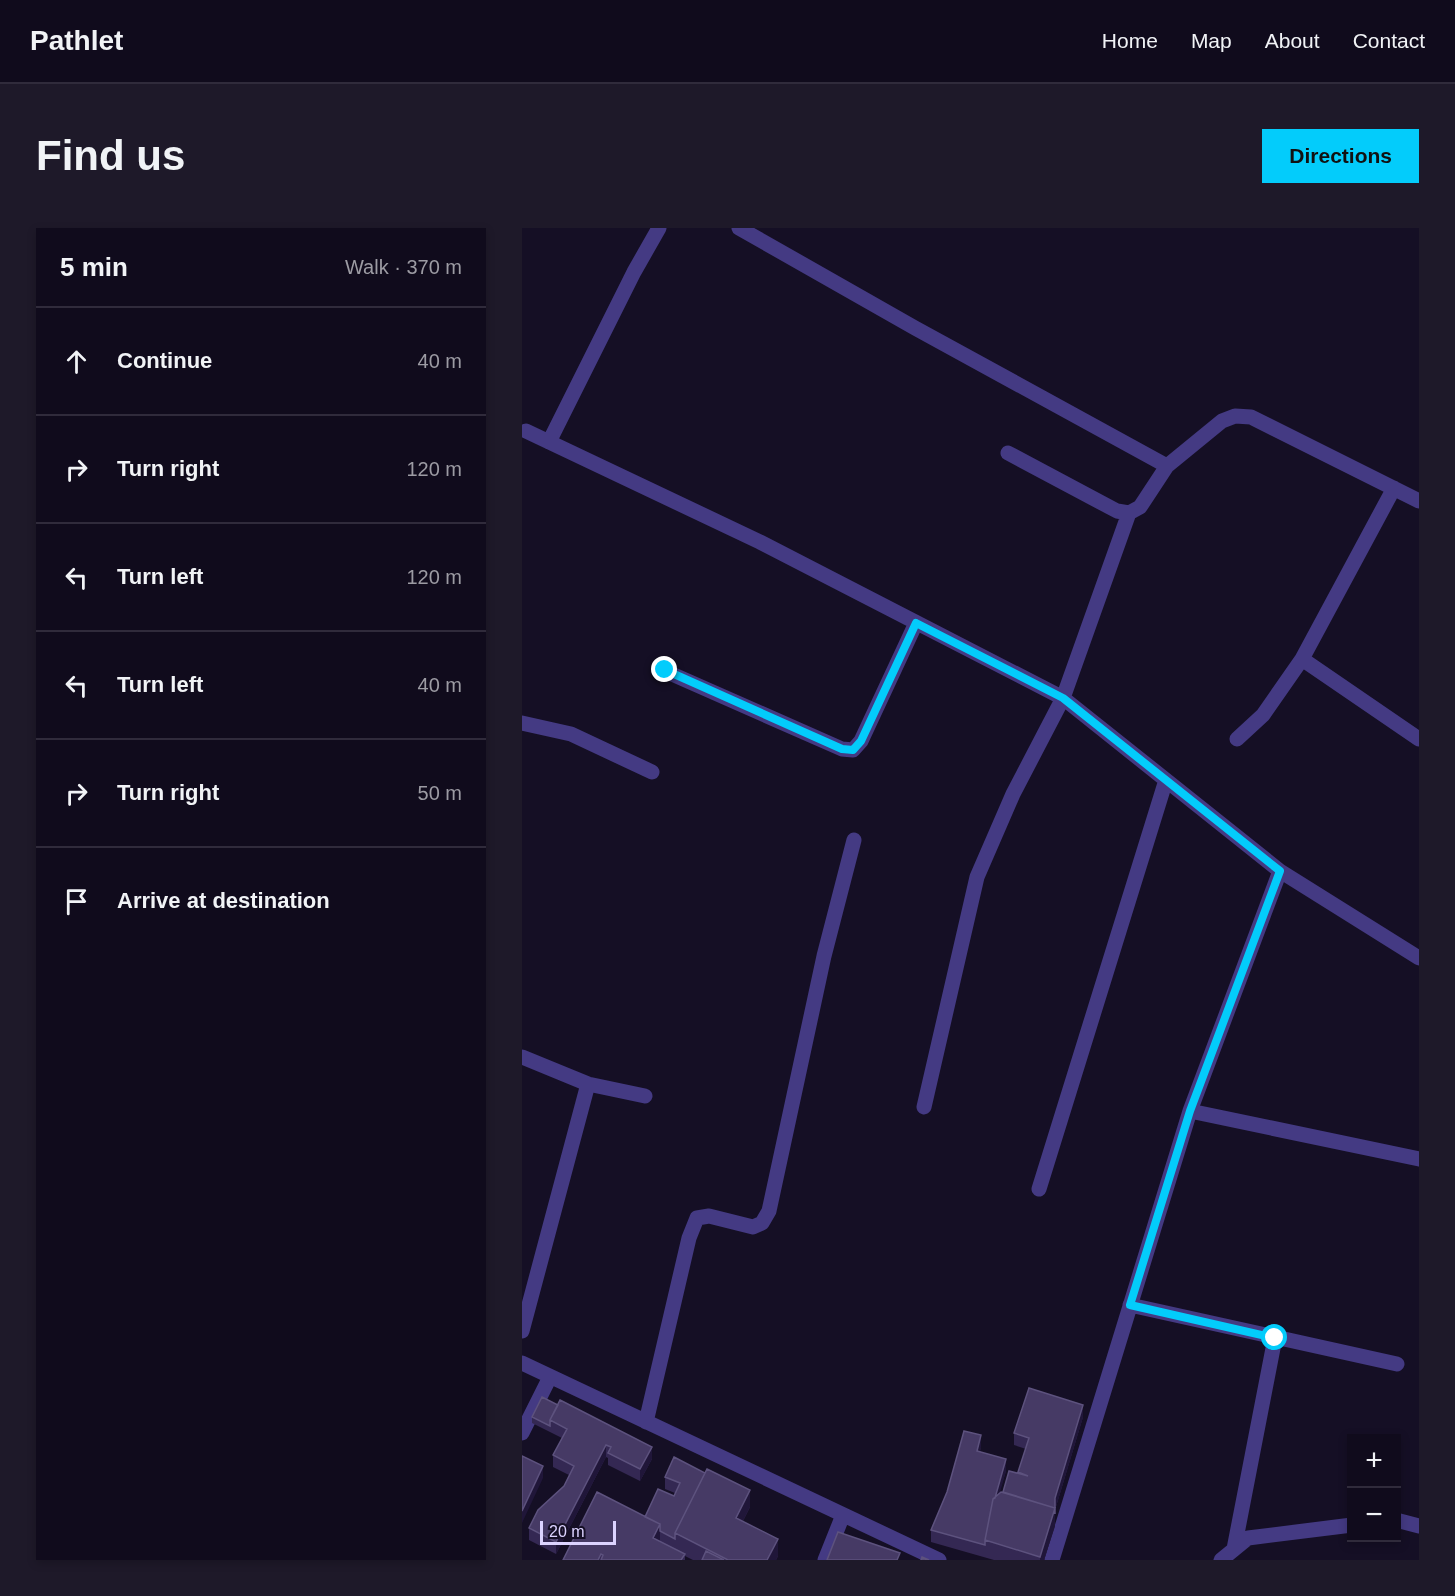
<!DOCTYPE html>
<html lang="en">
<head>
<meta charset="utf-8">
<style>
  :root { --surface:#100b1c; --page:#1e1929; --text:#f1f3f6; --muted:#9c9ba3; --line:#302b3b; --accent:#03ccfb }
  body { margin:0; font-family:Helvetica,sans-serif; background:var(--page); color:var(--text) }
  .controls { position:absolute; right:18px; bottom:18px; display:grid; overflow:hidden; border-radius:0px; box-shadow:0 3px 9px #0003 }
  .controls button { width:54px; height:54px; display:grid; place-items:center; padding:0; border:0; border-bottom:2px solid var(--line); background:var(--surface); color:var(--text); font:30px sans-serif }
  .scale { position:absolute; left:18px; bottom:15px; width:76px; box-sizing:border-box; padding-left:6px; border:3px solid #dcd3ff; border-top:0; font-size:16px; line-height:21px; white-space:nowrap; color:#dcd3ff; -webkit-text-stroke:4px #150f25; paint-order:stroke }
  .stop { position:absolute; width:18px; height:18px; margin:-14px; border:4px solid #03ccfb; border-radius:50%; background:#fff }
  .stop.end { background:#03ccfb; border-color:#fff; box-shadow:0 2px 6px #0008 }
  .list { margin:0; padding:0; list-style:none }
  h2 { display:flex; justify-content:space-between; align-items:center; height:78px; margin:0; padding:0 24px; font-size:26px }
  h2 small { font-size:20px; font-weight:400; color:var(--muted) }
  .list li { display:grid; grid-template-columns:39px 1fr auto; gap:18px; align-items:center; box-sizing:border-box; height:108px; padding:0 24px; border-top:2px solid var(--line) }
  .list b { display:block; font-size:22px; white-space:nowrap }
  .list em { font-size:20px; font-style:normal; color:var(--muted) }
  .icon { flex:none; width:33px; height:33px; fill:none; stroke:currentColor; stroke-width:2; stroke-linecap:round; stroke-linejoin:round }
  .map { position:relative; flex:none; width:897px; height:1332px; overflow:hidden; border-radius:0px }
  header { display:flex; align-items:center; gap:36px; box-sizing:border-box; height:84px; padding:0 30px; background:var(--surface); border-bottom:2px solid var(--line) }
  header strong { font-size:28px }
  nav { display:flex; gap:33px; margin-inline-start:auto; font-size:21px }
  .intro { display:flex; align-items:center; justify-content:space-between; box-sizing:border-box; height:144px; padding:0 36px }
  h1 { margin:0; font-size:42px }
  .button { padding:15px 27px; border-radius:0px; background:var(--accent); color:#111; font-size:21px; font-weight:700 }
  main { display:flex; gap:36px; padding:0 36px }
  aside { flex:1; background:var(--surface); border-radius:0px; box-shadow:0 3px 9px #0003 }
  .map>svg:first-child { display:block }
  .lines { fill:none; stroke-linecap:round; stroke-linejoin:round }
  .minor { stroke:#443a83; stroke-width:15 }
  .wall { fill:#342853 }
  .shaded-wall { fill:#201639 }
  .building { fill:#463a65; stroke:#5d527e; stroke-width:1.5 }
  .route { stroke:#03ccfb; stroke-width:8 }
</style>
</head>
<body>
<header>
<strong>Pathlet</strong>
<nav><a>Home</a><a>Map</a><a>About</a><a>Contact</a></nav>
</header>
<div class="intro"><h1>Find us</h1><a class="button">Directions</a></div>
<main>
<aside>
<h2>5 min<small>Walk · 370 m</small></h2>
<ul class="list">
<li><svg class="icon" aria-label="ahead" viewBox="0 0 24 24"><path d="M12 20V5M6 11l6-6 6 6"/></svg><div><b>Continue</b></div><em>40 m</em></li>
<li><svg class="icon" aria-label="right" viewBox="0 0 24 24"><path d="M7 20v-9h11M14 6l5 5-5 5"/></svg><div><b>Turn right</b></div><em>120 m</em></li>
<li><svg class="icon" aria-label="left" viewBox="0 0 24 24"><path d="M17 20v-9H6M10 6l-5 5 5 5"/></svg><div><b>Turn left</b></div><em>120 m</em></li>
<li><svg class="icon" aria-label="left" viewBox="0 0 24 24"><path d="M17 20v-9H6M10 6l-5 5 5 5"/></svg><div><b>Turn left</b></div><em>40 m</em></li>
<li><svg class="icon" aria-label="right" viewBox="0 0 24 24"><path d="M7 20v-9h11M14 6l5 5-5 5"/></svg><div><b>Turn right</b></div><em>50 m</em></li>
<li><svg class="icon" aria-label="arrive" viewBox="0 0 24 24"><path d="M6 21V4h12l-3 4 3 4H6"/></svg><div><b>Arrive at destination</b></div></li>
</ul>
</aside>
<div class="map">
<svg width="897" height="1332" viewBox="0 0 897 1332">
  <rect width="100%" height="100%" fill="#150f25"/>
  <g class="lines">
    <path class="minor" d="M217 0 393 100 645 238
      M4 203 238 314 541 470 758 643 897 730
      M27 214 112 44 137 0
      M486 225 595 283 607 285 618 279 645 238 700 193 713 188 729 189 897 273
      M780 431 897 511
      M143 443 320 521 331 522 339 513 394 395
      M0 495 49 506 130 544
      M715 511 741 487 780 431 872 260
      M0 829 66 856 123 868
      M402 879 455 649 491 566 541 470 607 285
      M668 883 897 931
      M517 961 644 552
      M608 1077 875 1136
      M0 1103 66 856
      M0 1135 417 1332
      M124 1194 167 1010 175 990 187 988 231 999 240 995 247 983 302 728 332 612
      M0 1205 28 1149
      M874 1292 897 1298
      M712 1321 753 1110
      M303 1332 321 1287
      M530 1332 668 883 758 643
      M699 1332 726 1310 830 1297"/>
  </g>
  <path class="wall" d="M20 1169 130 1231 118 1253 86 1237V1230L84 1229 34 1326 7 1312V1300L42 1258 47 1247 31 1239V1227L40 1210 10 1195V1189Z
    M561 1189 533 1282V1298L522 1332H472L409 1314V1302L459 1219 458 1223 484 1243 477 1265 481 1264 496 1245 504 1221 492 1217V1205Z
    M143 1249 228 1279 221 1293 256 1328 254 1332H171L163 1328V1332H41L123 1289 152 1268 153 1265 143 1261Z"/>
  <path class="shaded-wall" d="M561 1177V1189L533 1282V1298L522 1332H518V1329L533 1270Z
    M459 1207V1219L455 1235V1223Z
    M84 1217V1229L34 1326V1314Z
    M130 1219V1231L118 1253V1241Z
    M484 1231V1243L471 1289V1277Z
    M21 1238V1250L0 1295V1283Z
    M228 1262V1279L214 1307V1290Z
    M138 1296V1313L131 1310Z
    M256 1311V1328L254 1332H245Z"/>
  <path class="building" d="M507 1160 561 1177 533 1270V1286V1280L481 1264 487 1243 506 1248 496 1244 507 1210 492 1205Z
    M20 1169 36 1177 28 1192V1198L10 1189Z
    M38 1172 130 1219 118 1241 86 1225 89 1219 84 1217 34 1314 7 1300 16 1282 42 1258 52 1238 31 1227 45 1201 28 1192Z
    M442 1203 459 1207 455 1223 484 1231 473 1270 471 1271 463 1312V1317L409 1302 425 1264Z
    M0 1228 21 1238 0 1283Z
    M152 1229 183 1245 153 1305V1311L138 1303V1296L123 1289 136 1261 152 1268 158 1255 143 1249Z
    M185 1241 228 1262 214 1290 256 1311 245 1332H206L153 1305Z
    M75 1264 138 1296 131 1310 163 1326 159 1332H79L81 1327 79 1326 76 1332H41Z
    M479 1264 533 1280 518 1329 463 1312 471 1271Z
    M316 1304 378 1325 375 1332H305Z
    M184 1323 202 1332H180Z
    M400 1329 407 1332H399Z"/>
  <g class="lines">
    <path class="route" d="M143 442 320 521 331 522 339 513 394 395 541 470 758 643 668 883 608 1077 753 1110"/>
  </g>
</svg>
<div class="controls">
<button>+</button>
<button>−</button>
</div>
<div class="scale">20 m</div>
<div class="stop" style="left:753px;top:1110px"></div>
<div class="stop end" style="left:143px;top:442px"></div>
</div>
</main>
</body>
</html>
